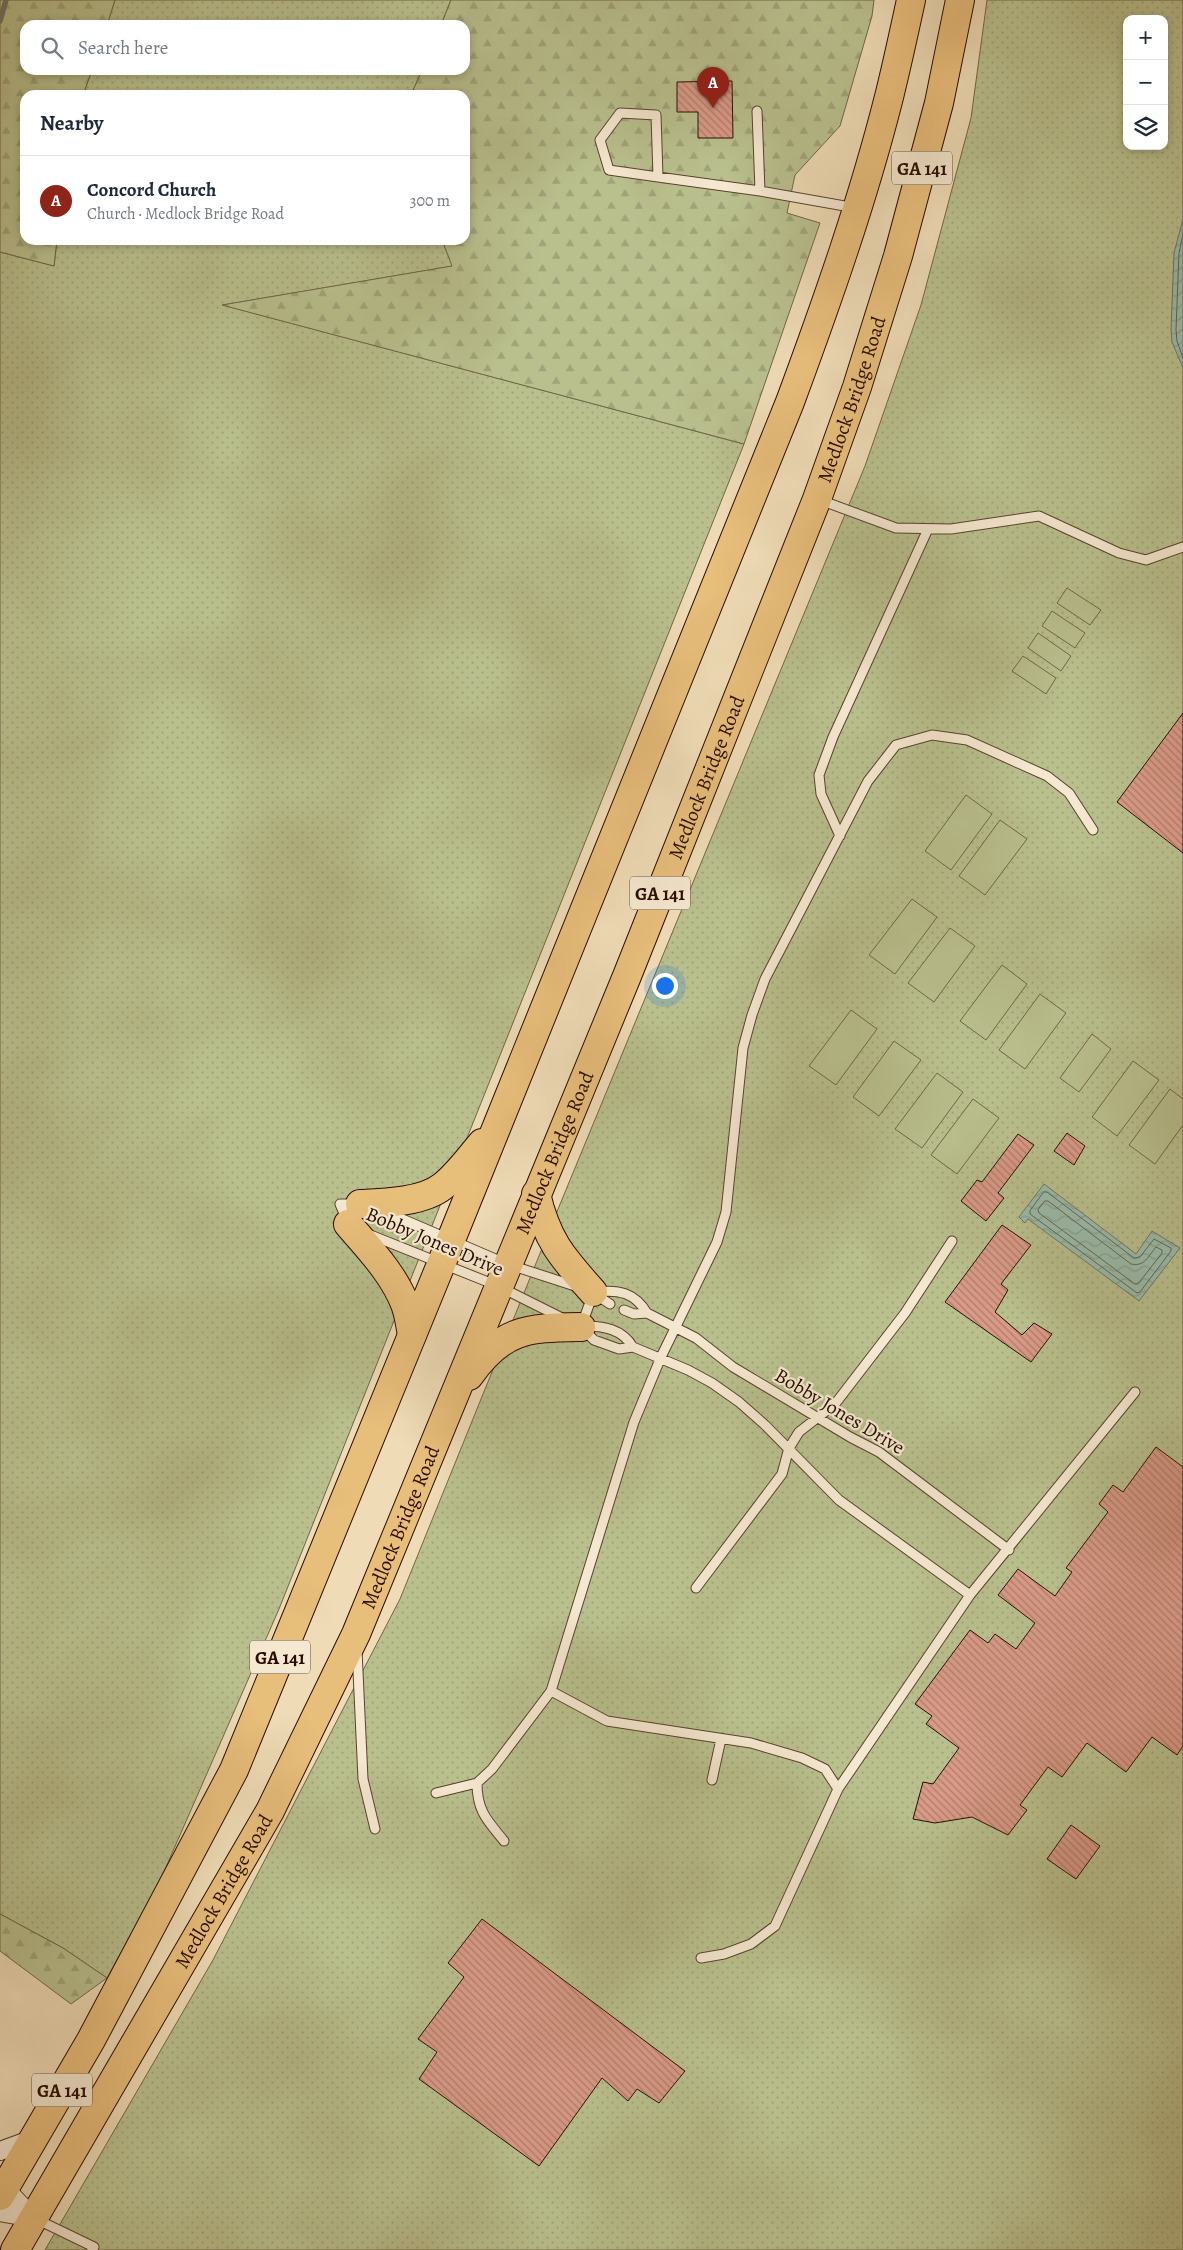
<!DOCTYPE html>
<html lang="en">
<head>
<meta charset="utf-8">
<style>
  :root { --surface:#fff; --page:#f6f6f7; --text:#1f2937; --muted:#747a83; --line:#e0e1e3; --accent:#8f2418 }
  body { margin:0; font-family:Alegreya,serif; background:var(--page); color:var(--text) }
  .controls { position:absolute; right:15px; top:15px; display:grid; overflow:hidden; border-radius:10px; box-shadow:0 2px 8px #0003 }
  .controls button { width:45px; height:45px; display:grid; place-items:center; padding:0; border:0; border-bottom:1px solid var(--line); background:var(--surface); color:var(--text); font:25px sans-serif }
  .you { position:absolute; left:664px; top:985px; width:18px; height:18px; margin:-12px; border:4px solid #fff; border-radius:50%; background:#1a73e8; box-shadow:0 0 0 8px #1a73e833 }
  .badge { display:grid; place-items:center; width:32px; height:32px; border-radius:50%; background:var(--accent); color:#fff; font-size:16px; font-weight:700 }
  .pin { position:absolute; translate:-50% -41px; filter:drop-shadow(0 1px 2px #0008) }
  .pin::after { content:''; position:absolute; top:26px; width:18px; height:15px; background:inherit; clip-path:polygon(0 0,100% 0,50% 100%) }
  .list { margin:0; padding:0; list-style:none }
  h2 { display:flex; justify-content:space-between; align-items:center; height:65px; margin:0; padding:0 20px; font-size:21px }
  h2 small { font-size:16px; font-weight:400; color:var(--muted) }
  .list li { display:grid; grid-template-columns:32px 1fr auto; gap:15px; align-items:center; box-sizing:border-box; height:90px; padding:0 20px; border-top:1px solid var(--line) }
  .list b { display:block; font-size:19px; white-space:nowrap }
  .list p { margin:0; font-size:16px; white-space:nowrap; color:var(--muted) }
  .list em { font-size:16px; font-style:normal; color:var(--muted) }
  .icon { flex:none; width:28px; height:28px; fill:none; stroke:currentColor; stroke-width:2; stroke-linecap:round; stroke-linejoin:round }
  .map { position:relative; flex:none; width:1183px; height:2250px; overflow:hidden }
  .search { position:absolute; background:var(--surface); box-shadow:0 2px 8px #0003; left:20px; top:20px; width:450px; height:55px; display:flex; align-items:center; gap:12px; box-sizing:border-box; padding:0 18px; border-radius:15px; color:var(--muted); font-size:19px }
  .panel { position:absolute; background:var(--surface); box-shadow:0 2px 8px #0003; left:20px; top:90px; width:450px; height:155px; border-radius:15px }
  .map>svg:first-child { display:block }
  .grass { fill:url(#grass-dots); stroke:#706647; fill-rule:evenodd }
  .forest { fill:url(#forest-firs); stroke:#706647 }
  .pitch { fill:#b9c08e; stroke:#706647 }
  .water { fill:url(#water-waves); stroke:#6c7667 }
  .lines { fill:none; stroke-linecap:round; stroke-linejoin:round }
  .shore { stroke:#616456; stroke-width:1 }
  .stream { stroke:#6c7667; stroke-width:5.5 }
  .building { fill:url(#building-back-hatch); stroke:#280d00 }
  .service-casing { stroke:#5a412e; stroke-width:11 }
  .minor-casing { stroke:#5a412e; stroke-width:20 }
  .trunk-casing { stroke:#280d00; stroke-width:30 }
  .service { stroke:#f5e8d0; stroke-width:9 }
  .minor { stroke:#f5e8d0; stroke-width:18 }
  .trunk { stroke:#e8be7b; stroke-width:28 }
  .labels { text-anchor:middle; stroke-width:4.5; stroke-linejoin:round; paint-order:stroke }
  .shield { fill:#f5e8d0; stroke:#664f3e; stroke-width:1 }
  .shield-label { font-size:19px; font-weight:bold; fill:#280d00 }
  .street-label { font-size:20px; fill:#280d00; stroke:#f5e8d0 }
</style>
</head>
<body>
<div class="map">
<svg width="1183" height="2250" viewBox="0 0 1183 2250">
  <defs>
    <pattern id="grass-dots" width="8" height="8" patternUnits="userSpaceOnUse" patternTransform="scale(1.25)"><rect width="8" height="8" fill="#b9c08e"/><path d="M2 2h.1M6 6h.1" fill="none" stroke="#9fa479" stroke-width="1.8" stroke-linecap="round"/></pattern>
    <pattern id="forest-firs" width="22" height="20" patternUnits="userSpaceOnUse" patternTransform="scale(1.25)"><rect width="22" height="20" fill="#b9c08e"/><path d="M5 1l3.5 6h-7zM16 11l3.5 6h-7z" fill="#9fa479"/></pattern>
    <pattern id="water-waves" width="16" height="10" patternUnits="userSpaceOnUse" patternTransform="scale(1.25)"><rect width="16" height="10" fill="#9abcab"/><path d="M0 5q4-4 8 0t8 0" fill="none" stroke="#85a091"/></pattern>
    <pattern id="building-back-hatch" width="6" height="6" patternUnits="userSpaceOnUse" patternTransform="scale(1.25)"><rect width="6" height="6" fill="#d99a87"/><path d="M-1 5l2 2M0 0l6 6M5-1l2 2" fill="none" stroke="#b07c6c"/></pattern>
  </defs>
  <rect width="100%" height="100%" fill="#efdcb6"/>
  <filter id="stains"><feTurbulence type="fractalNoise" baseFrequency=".004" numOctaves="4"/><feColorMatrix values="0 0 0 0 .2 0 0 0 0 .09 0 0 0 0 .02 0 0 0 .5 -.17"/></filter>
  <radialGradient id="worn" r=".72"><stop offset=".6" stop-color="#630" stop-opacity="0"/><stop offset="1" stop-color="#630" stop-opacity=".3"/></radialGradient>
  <path class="grass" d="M115 0H451L441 25H107Z
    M987 0H1183V2250H45L213 1960 400 1599 556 1214 865 466 921 305 971 118ZM1127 19H1164V146H1127Z
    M92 70H422L411 95H83Z
    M57 240H442L453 266 223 305 744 444 279 1609 159 1883 107 1978 63 1948 0 1914V252L54 266Z"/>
  <path class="forest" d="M0 0H115L107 25H25V70H92L83 95H25V240H57L54 266 0 252Z
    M451 0H874L872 16 840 126 795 175 787 213 820 223 744 444 222 305 452 266 442 240H465V95H411L422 70H465V25H441Z
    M0 1914 63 1948 107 1978 71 2004 0 1951Z"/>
  <path class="pitch" d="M1067 588 1101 610 1090 625 1057 603Z
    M1052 611 1085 633 1075 648 1042 626Z
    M1038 633 1071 656 1061 671 1028 648Z
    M1023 656 1056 678 1046 694 1012 671Z
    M966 795 992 814 951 870 925 851Z
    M1000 820 1027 839 985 895 959 876Z
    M912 899 937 917 895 974 869 955Z
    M950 928 975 946 934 1002 908 983Z
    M1002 965 1027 984 986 1040 960 1021Z
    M1040 994 1066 1013 1025 1069 999 1050Z
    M851 1010 877 1029 836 1085 809 1066Z
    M1092 1034 1111 1049 1079 1092 1060 1078Z
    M894 1041 921 1060 879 1116 853 1097Z
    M1133 1061 1159 1080 1117 1136 1092 1117Z
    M937 1073 963 1092 922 1148 895 1129Z
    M1170 1089 1183 1099V1125L1155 1164 1129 1145Z
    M973 1099 999 1118 957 1174 931 1155Z"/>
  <path class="water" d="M1183 219V368L1172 342 1171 330 1174 253Z
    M1044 1184 1136 1254 1152 1231 1180 1248 1139 1301 1028 1219 1025 1223 1019 1217Z"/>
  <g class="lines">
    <path class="shore" d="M1183 234 1179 253 1176 330 1177 341 1183 358
      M1044 1192H1047L1134 1258 1140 1257 1154 1239 1171 1248V1251L1140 1292 1137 1293 1030 1214V1211Z
      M1045 1201H1048L1131 1264C1145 1267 1148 1256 1156 1247L1162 1250V1253L1138 1284H1135L1039 1213 1038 1210Z"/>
    <path class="stream" d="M0 21 6 0"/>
  </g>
  <path class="building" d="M732 81 733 138H698V112H677V82Z
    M1183 713V853L1117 802Z
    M1067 1133 1085 1146 1074 1165 1054 1151Z
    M1018 1134 1034 1145 998 1193 1004 1198 986 1221 961 1201 977 1180 982 1182Z
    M1002 1225 1031 1245 1001 1284 1008 1290 995 1312 1022 1335 1034 1323 1052 1334 1031 1362 945 1302Z
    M1156 1447 1183 1467V1746L1177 1755 1152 1737 1126 1772 1087 1743 1062 1777 1048 1767 1020 1805 1027 1810 1008 1835 972 1817 935 1823 913 1819 923 1782 933 1784 959 1748 926 1724 932 1716 915 1704 970 1630 988 1643 995 1634 1016 1649 1035 1623 998 1595 1018 1569 1055 1596 1072 1572 1066 1568 1108 1512 1099 1504 1113 1485 1123 1492Z
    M1071 1825 1100 1846 1076 1879 1047 1859Z
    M482 1919 685 2071 659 2103 637 2089 628 2101 602 2078 539 2166 419 2079 437 2052 418 2039 464 1977 448 1963Z"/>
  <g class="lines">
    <defs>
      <path id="service" d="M757 111 760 191 856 208
        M658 177 609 170 600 140 620 113 656 115 658 177 760 191
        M820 500 896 528 951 529 1039 516 1119 553 1146 560 1183 547
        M840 836 821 794 819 775 833 737 928 529
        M386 1212 507 1264 578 1287
        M348 1223 340 1204H356
        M368 1234 498 1286 564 1319
        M596 1292C619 1289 635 1293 647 1313
        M595 1294 610 1304
        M624 1310 634 1314 647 1313 696 1338 733 1367 850 1437 879 1452 1009 1550
        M582 1324 593 1294
        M584 1326C604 1326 622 1329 633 1347
        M582 1328 594 1340 619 1349 633 1347 688 1370 712 1383 739 1402 765 1425 839 1500 970 1595
        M696 1588 782 1474 789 1448 799 1432 835 1404 905 1313 952 1241
        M357 1650 363 1779 375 1829
        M551 1691 607 1721 751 1743 802 1758 825 1769 838 1789
        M712 1780 721 1739
        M477 1783C477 1811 487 1820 504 1841
        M436 1793 477 1783 492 1769 551 1691 634 1422 661 1357 717 1242 726 1212 743 1048 752 1015 765 979 868 781 896 745 932 735 967 740 1047 776 1069 793 1093 830
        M701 1958 724 1954 751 1944 775 1926 838 1789 970 1595 1135 1392
        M36 2219 94 2247 92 2250"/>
      <path id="minor" d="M0 2151 33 2139
        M0 2183 33 2218
        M0 2212 33 2218"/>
      <g id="trunk">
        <path d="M536 1194C547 1241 562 1257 593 1292"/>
        <path d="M360 1204C385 1203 423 1202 443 1186 458 1174 470 1157 482 1143"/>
        <path d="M348 1224C369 1249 393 1273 405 1304 409 1314 410 1325 412 1335"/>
        <path d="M469 1376C503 1328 527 1328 581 1327"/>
        <path d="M0 2196 91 2040 234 1770 442 1262 790 402C827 302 863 200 889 97 897 65 904 32 911 0"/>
        <path id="s1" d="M15 2250 270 1811 356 1634 627 976 817 499 857 387 898 256 939 103 960 0"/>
      </g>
    </defs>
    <use href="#service" class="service-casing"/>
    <use href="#minor" class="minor-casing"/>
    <use href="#trunk" class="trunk-casing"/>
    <use href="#service" class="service"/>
    <use href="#minor" class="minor"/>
    <use href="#trunk" class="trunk"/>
  </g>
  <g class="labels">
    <g class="shield">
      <rect x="892" y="151.5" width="60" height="33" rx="4"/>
      <rect x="630" y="876.5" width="60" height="33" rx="4"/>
      <rect x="250" y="1640.5" width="60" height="33" rx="4"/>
      <rect x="32" y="2073.5" width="60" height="33" rx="4"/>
    </g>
    <g class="shield-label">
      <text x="922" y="175">GA 141</text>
      <text x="660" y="900">GA 141</text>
      <text x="280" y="1664">GA 141</text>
      <text x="62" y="2097">GA 141</text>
    </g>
    <g class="street-label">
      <text dy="7" stroke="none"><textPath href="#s1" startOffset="2035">Medlock Bridge Road</textPath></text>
      <text dy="7" stroke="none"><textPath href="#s1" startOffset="1630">Medlock Bridge Road</textPath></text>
      <text dy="7" stroke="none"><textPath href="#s1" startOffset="1225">Medlock Bridge Road</textPath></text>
      <text transform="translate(435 1241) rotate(23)" y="7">Bobby Jones Drive</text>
      <text transform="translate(840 1411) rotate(31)" y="7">Bobby Jones Drive</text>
      <text dy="7" stroke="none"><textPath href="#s1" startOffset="820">Medlock Bridge Road</textPath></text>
      <text dy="7" stroke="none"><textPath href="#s1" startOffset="415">Medlock Bridge Road</textPath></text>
    </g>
  </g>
  <rect width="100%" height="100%" filter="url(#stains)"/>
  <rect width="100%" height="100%" fill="url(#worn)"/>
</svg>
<div class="controls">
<button>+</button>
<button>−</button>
<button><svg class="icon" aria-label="layers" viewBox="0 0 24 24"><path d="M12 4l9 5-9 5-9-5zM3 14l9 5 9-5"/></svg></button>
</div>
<div class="you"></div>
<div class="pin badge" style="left:713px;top:108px">A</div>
<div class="search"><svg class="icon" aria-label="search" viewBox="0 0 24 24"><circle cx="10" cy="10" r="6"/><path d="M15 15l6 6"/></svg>Search here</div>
<section class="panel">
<h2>Nearby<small></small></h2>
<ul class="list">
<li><span class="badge">A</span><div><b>Concord Church</b><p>Church · Medlock Bridge Road</p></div><em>300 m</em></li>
</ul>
</section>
</div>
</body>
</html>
